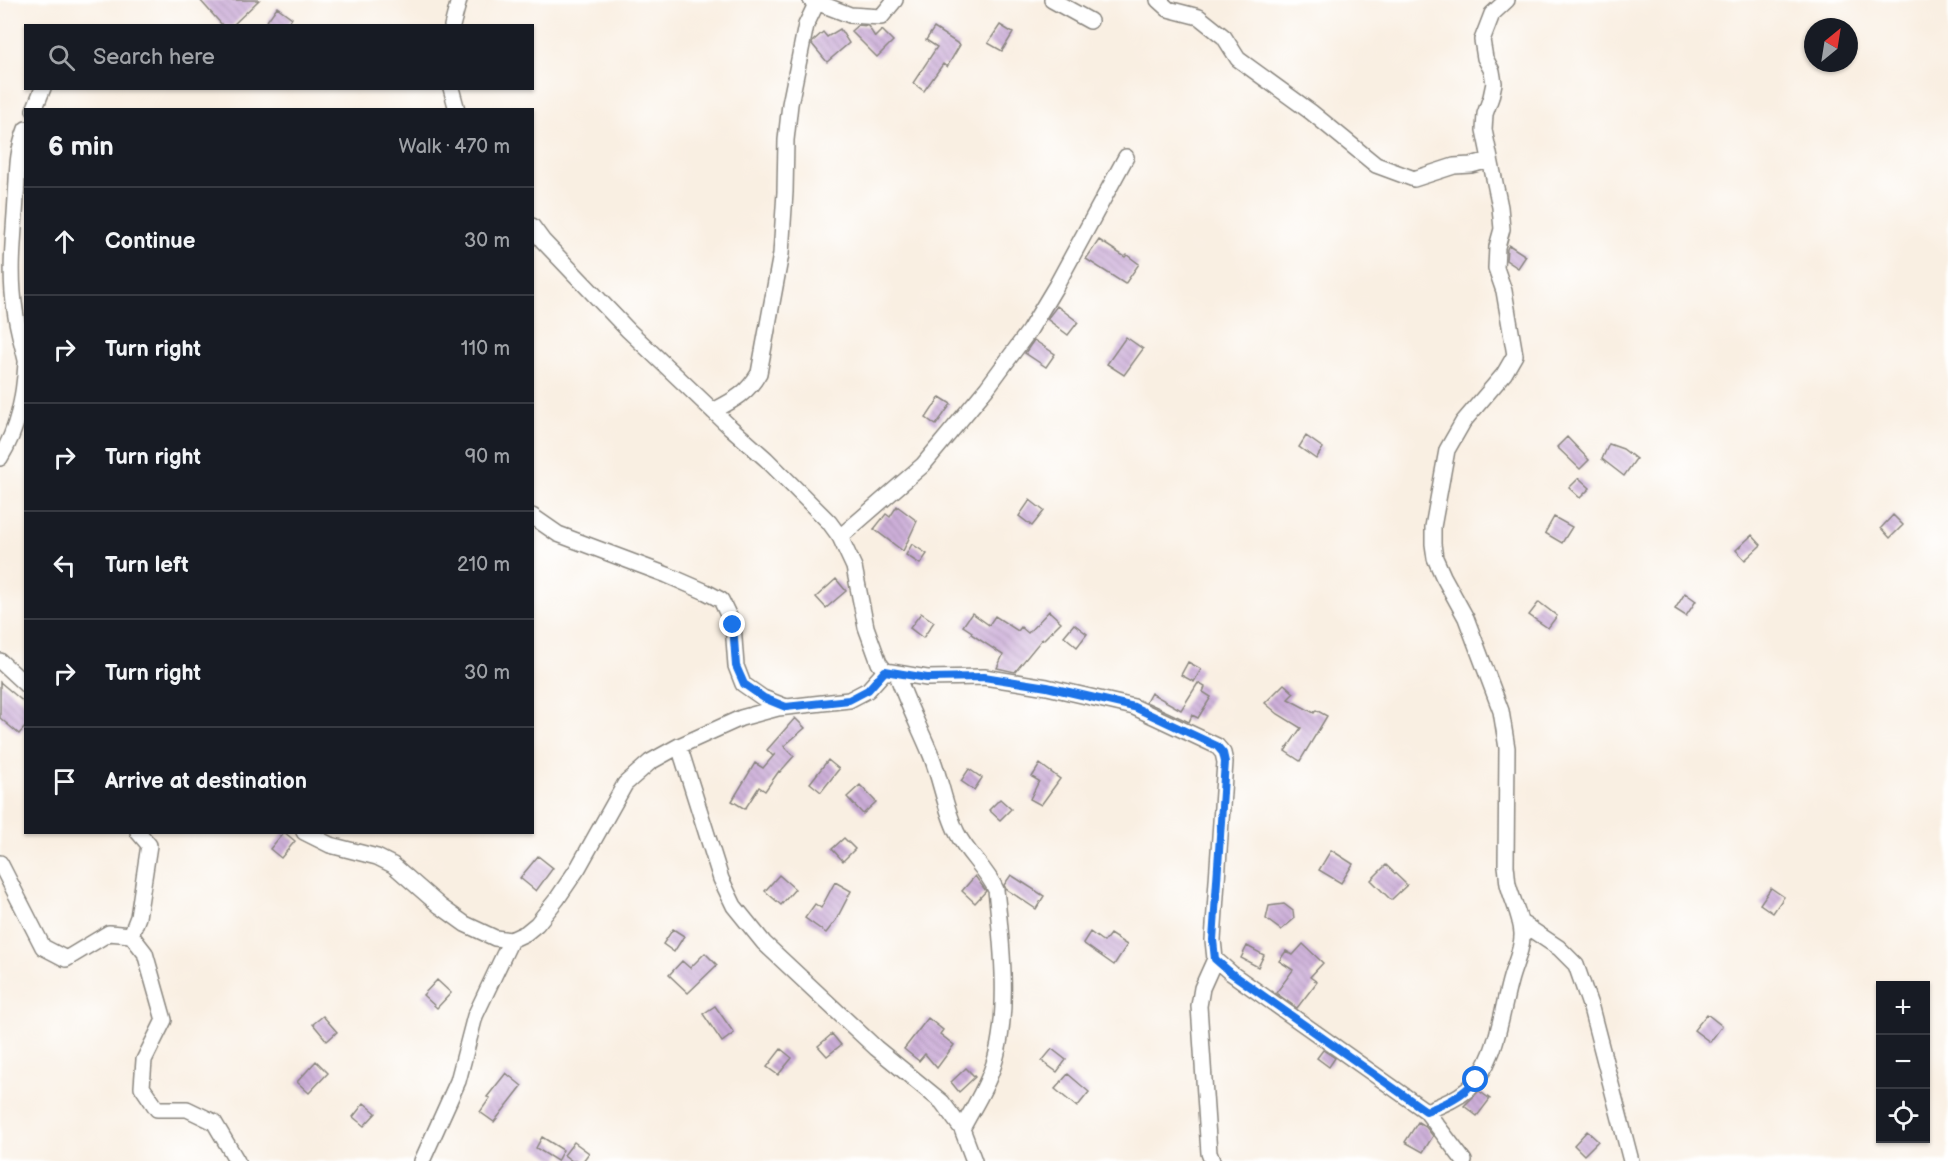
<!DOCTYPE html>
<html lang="en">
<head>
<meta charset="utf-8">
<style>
  :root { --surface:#171b24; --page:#20242c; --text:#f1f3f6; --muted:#9ea1a6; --line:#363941 }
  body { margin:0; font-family:"Balsamiq Sans",sans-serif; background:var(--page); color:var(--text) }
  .controls { position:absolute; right:18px; bottom:18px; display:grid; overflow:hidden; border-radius:0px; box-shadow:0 2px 4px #0004 }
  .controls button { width:54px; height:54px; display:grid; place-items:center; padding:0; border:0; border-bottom:2px solid var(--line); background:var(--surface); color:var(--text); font:30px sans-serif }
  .compass { position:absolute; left:1804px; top:18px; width:54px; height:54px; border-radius:50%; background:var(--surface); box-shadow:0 2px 4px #0004; rotate:30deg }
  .stop { position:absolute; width:18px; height:18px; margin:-14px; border:4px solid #1a73e8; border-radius:50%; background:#fff }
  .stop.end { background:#1a73e8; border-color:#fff; box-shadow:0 2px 6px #0008 }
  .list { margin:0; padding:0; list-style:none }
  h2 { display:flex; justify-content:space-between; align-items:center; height:78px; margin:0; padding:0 24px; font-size:26px }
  h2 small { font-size:20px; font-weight:400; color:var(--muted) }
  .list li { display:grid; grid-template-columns:39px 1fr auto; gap:18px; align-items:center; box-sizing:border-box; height:108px; padding:0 24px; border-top:2px solid var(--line) }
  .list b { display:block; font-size:22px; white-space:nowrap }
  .list em { font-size:20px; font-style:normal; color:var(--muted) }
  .icon { flex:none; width:33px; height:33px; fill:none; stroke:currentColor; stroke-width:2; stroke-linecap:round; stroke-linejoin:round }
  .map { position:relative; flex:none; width:1948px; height:1161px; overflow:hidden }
  .search { position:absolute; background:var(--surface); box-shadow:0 2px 4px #0004; left:24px; top:24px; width:510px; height:66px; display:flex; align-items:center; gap:15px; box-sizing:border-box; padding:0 21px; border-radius:0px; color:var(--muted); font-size:22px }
  .panel { position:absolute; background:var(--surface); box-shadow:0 2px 4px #0004; left:24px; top:108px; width:510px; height:726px; border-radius:0px }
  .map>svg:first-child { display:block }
  .building { fill:url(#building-back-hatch) }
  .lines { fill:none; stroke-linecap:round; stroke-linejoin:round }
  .minor-casing { stroke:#8a867f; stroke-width:18 }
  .minor { stroke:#fff; stroke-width:15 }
  .route { stroke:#1a73e8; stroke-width:8 }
</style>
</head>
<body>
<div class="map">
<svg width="1948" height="1161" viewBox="0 0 1948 1161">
  <defs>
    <pattern id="building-back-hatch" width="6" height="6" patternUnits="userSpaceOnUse" patternTransform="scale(1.5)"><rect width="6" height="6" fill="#ccaed8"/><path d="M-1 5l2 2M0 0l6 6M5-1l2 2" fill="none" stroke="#af95b9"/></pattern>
  </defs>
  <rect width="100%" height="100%" fill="#fff"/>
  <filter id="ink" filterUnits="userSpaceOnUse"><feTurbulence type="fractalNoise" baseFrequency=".0167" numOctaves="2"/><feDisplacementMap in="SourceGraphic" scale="12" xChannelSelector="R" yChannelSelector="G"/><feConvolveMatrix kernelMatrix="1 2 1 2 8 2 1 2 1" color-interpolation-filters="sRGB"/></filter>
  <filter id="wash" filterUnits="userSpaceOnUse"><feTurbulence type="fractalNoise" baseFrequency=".008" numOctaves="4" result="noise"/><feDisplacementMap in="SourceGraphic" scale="24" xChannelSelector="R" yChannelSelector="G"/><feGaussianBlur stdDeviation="1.35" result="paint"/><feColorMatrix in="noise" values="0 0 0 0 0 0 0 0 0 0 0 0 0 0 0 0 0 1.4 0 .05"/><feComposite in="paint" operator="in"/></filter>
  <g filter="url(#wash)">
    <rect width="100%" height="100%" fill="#f9efe2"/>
    <g id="blocks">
      <path class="building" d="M200 0H259L232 26H223Z
        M277 7 292 18 287 26H274L267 21Z
        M858 25 868 26 875 37 882 30 893 41 877 57 851 31Z
        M1000 25 1013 33 1002 51 988 43Z
        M934 28 960 45 947 67 943 64 924 91 913 83 937 47 926 40Z
        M840 29 849 43 827 62 812 44 813 41 823 32 827 37Z
        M1099 240 1125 257 1127 255 1139 264 1125 284 1086 259Z
        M1509 245 1526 256 1518 268 1506 260 1507 249Z
        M1057 306 1078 322 1068 335 1047 319Z
        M1126 337 1143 349 1124 375 1107 364Z
        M1034 340 1055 354 1046 367 1025 353Z
        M940 397 951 404 936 425 926 418Z
        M1306 436 1323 448 1316 459 1299 447Z
        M1567 437 1589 460 1580 469 1557 447Z
        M1609 444 1623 449 1636 459 1624 476 1602 459Z
        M1579 478 1590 488 1580 498 1569 488Z
        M1030 500 1044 511 1032 526 1019 516Z
        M897 506 917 521 903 551 874 529 886 514 890 517Z
        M1893 515 1903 525 1890 538 1881 528Z
        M1554 517 1572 527 1562 543 1545 533Z
        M1752 535 1761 545 1745 560 1736 550Z
        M912 544 927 554 920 564 906 555Z
        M836 579 846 591 826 608 816 597Z
        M1685 593 1696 601 1686 616 1675 609Z
        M1539 602 1557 616 1548 628 1529 615Z
        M1049 611 1061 622 1043 640 1042 639 1015 672 997 668 1003 655 971 634 972 632 963 626 972 613 989 625 995 616 1018 631 1021 627 1028 633Z
        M921 613 934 622 923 638 910 628Z
        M1074 624 1087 634 1077 647 1064 636Z
        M1188 662 1201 669 1194 682 1181 675Z
        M0 682 26 704V726L19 734 0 718Z
        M1198 683 1205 687 1203 692 1211 697 1198 718 1192 715 1189 722 1146 702 1151 693 1181 710Z
        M1284 684 1294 693 1288 699 1314 713 1316 710 1327 716 1300 761 1285 751 1301 728 1278 714 1265 703Z
        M795 718 805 728 784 746 794 756 780 772 779 771 765 791 759 787 745 809 732 801 755 763 763 768 775 754 773 756 767 750Z
        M828 760 839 769 821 792 810 783Z
        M1040 764 1060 779 1041 805 1030 799 1039 781 1032 777Z
        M969 769 982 778 974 790 961 781Z
        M860 785 876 802 863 814 847 797Z
        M1000 799 1011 809 1000 820 989 810Z
        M284 832 295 841 281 858 270 849Z
        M844 838 855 849 843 861 832 849Z
        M1331 850 1353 864 1341 883 1319 870Z
        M538 856 553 868 536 891 520 878Z
        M1386 865 1407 885 1391 900 1371 880Z
        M779 875 795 889 781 905 765 891Z
        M1011 875 1044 896 1036 909 1006 889 1004 885Z
        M975 876 986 891 975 903 962 891Z
        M835 882 851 891 836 920 826 933 805 918 815 904 821 908Z
        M1771 888 1784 897 1773 913 1760 904Z
        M1284 904 1293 911 1294 919 1281 930 1266 919 1269 906Z
        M673 929 684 936 674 952 663 944Z
        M1090 932 1104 942 1110 934 1127 945 1114 965 1083 943Z
        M1303 944 1323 963 1310 977 1317 982 1297 1008 1276 993 1293 970 1279 961 1286 951 1293 955Z
        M1247 946 1264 955 1258 967 1241 958Z
        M705 953 717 965 688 993 669 975 682 961 690 968Z
        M437 980 451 993 437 1008 423 995Z
        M715 1006 734 1033 722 1042 703 1014Z
        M1707 1014 1722 1026 1710 1042 1694 1030Z
        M323 1016 337 1032 327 1041 313 1024Z
        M928 1018 943 1030 940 1034 954 1045 937 1068 925 1054 919 1061 904 1049Z
        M832 1034 841 1045 827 1056 818 1046Z
        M781 1049 792 1058 778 1075 767 1067Z
        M1052 1049 1066 1060 1057 1072 1042 1061Z
        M1323 1050 1335 1058 1329 1067 1317 1058Z
        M316 1061 328 1073 309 1093 297 1082Z
        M966 1068 975 1077 959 1092 951 1082Z
        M506 1073 522 1086 494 1122 480 1112 490 1098 487 1097Z
        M1068 1074 1089 1092 1077 1107 1055 1089Z
        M1479 1091 1490 1099 1477 1116 1464 1106Z
        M364 1103 376 1113 364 1126 353 1117Z
        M1418 1122 1426 1127 1433 1136 1423 1152 1405 1142Z
        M1587 1131 1598 1141 1584 1155 1574 1145Z
        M542 1137 563 1150 557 1161 536 1148Z
        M574 1142 589 1153 583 1161H572L564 1155Z"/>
    </g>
  </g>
  <g filter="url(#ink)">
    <use href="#blocks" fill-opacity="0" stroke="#8a867f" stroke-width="1.5"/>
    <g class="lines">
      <defs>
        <path id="minor" d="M811 0 850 15 881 17 895 0
          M1052 0 1090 21
          M1158 0 1168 9 1199 17 1224 37 1238 59 1311 112 1376 165 1414 179 1454 166 1471 165 1489 160
          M452 26 459 0
          M451 88 457 110
          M34 110 43 88
          M26 129C16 156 18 171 16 198 14 236 9 272 15 310 17 326 22 343 26 360
          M532 226 543 241 628 330 730 427 766 459 829 522 840 537 854 567 866 627 879 663 885 671 927 678 984 677 1047 687 1134 707 1217 746 1223 753 1225 762 1213 940 1215 959 1231 973 1426 1111 1464 1161
          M713 411C734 400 747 394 759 373L781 254 785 192 786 140 790 104 806 25 818 0
          M0 458C18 429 24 397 26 363
          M532 516 558 534 667 575 706 592 721 600 733 625 736 666 743 684 763 698 786 707
          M840 537 923 465 987 388 1029 331 1056 286 1126 157
          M0 661 26 685
          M897 674C906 702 920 728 931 755 941 780 945 809 957 833 967 854 987 869 996 890 1002 943 1011 1022 991 1072 984 1092 971 1111 962 1129
          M679 746 721 879 734 906 764 943 876 1048 942 1102 962 1129 974 1161
          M304 832 330 845 377 857 393 865 440 906 465 924 495 938 511 940 526 933 537 924 557 899 578 868 625 784 650 762 679 746 741 718 778 708 849 700 868 690 885 671
          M0 863 43 947 66 959 109 933 131 935 145 953 164 1020 144 1060 142 1087 157 1109H187L214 1122 237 1161
          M1520 922 1559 948 1576 965 1591 1008 1631 1161
          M131 935 138 917 149 845 138 832
          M1426 1111C1440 1106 1455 1100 1467 1090 1497 1064 1500 1017 1510 981 1514 965 1523 949 1522 933 1521 916 1512 900 1508 884 1507 878 1507 872 1506 866L1507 748 1501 711 1466 618 1443 576 1435 558 1433 544V527L1447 450 1463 422 1504 374 1515 355 1504 291 1496 268 1497 247 1502 229 1500 207 1484 130 1485 114 1491 97 1494 83 1492 71 1485 58 1482 40 1492 14 1507 0
          M422 1161 458 1081 475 1016 511 940
          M1212 1161 1209 1153 1199 1006 1202 988 1215 959"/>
      </defs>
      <use href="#minor" class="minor-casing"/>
      <use href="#minor" class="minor"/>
    </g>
  </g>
  <g class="lines" filter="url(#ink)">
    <path class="route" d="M733 625 736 666 744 684 764 698 786 707 849 700 868 690 885 671 927 678 984 677 1047 687 1134 707 1217 746 1223 753 1225 762 1213 940 1215 959 1231 973 1426 1111C1446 1104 1462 1096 1476 1080"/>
  </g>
</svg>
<div class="controls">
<button>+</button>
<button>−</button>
<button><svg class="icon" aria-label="locate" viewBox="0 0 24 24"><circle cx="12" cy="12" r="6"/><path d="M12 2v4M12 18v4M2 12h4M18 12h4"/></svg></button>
</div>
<svg class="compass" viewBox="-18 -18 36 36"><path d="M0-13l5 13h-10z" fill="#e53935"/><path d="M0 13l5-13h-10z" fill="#9ea1a6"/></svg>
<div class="stop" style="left:1476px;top:1080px"></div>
<div class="stop end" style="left:733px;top:625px"></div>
<div class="search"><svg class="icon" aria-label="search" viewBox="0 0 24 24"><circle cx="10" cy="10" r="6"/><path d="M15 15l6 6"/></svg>Search here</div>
<section class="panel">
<h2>6 min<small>Walk · 470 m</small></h2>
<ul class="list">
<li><svg class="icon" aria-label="ahead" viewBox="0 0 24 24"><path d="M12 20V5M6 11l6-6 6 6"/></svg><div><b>Continue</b></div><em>30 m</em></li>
<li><svg class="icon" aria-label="right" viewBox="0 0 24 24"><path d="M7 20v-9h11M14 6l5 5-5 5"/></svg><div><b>Turn right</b></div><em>110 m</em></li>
<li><svg class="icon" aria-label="right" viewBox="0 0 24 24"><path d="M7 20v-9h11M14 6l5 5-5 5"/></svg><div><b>Turn right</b></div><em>90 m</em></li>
<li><svg class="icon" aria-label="left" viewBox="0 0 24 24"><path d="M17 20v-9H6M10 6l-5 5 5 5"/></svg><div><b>Turn left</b></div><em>210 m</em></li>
<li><svg class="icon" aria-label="right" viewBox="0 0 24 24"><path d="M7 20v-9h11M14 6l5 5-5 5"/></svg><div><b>Turn right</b></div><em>30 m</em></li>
<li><svg class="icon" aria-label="arrive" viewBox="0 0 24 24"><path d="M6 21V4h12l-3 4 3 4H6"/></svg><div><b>Arrive at destination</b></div></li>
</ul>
</section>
</div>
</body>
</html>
